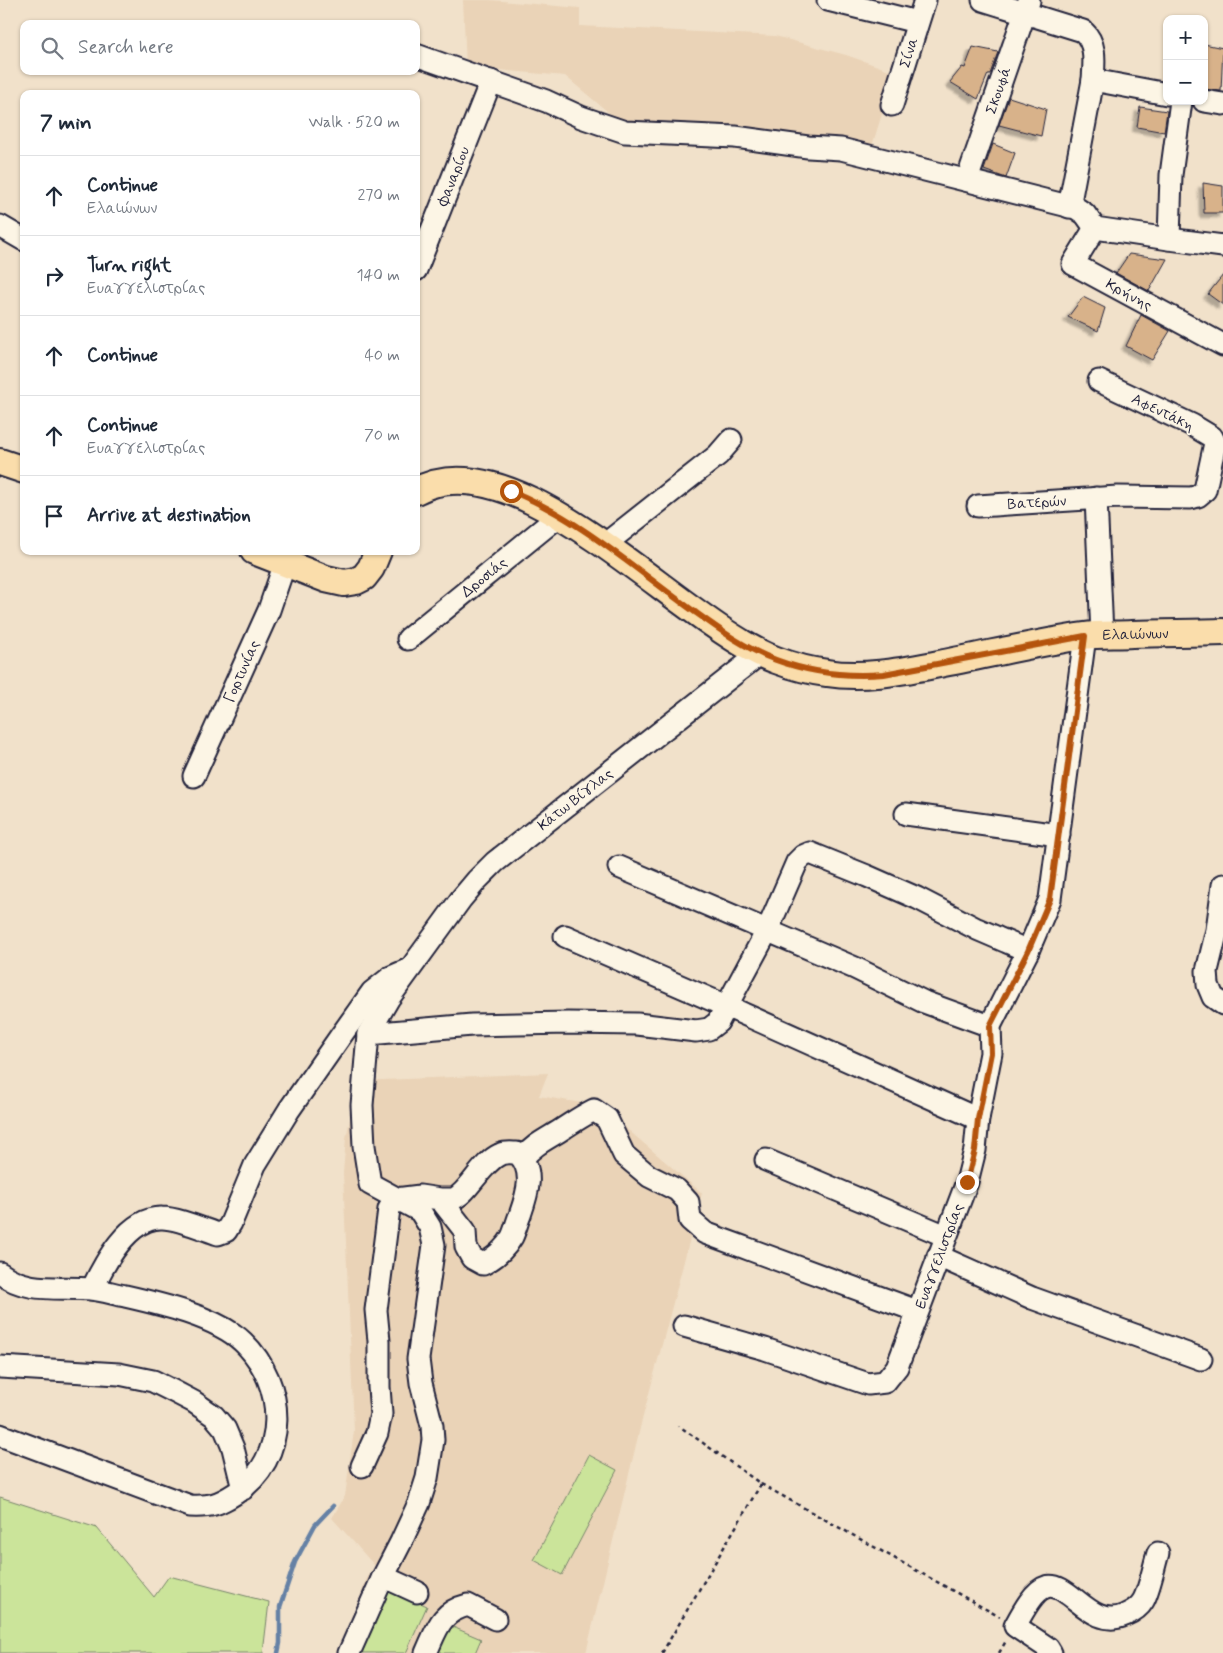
<!DOCTYPE html>
<html lang="en">
<head>
<meta charset="utf-8">
<style>
  :root { --surface:#fff; --page:#f2f2f3; --text:#1f2937; --muted:#747a83; --line:#e0e1e3 }
  body { margin:0; font-family:Mynerve,sans-serif; background:var(--page); color:var(--text) }
  .controls { position:absolute; right:15px; top:15px; display:grid; overflow:hidden; border-radius:10px; box-shadow:0 1px 4px #0004 }
  .controls button { width:45px; height:45px; display:grid; place-items:center; padding:0; border:0; border-bottom:1px solid var(--line); background:var(--surface); color:var(--text); font:25px sans-serif }
  .stop { position:absolute; width:15px; height:15px; margin:-11px; border:4px solid #b45309; border-radius:50%; background:#fff }
  .stop.end { background:#b45309; border-color:#fff; box-shadow:0 1px 5px #0008 }
  .list { margin:0; padding:0; list-style:none }
  h2 { display:flex; justify-content:space-between; align-items:center; height:65px; margin:0; padding:0 20px; font-size:21px }
  h2 small { font-size:16px; font-weight:400; color:var(--muted) }
  .list li { display:grid; grid-template-columns:32px 1fr auto; gap:15px; align-items:center; box-sizing:border-box; height:80px; padding:0 20px; border-top:1px solid var(--line) }
  .list b { display:block; font-size:19px; white-space:nowrap }
  .list p { margin:0; font-size:16px; white-space:nowrap; color:var(--muted) }
  .list em { font-size:16px; font-style:normal; color:var(--muted) }
  .icon { flex:none; width:28px; height:28px; fill:none; stroke:currentColor; stroke-width:2; stroke-linecap:round; stroke-linejoin:round }
  .map { position:relative; flex:none; width:1223px; height:1653px; overflow:hidden }
  .search { position:absolute; background:var(--surface); box-shadow:0 1px 4px #0004; left:20px; top:20px; width:400px; height:55px; display:flex; align-items:center; gap:12px; box-sizing:border-box; padding:0 18px; border-radius:10px; color:var(--muted); font-size:19px }
  .panel { position:absolute; background:var(--surface); box-shadow:0 1px 4px #0004; left:20px; top:90px; width:400px; height:465px; border-radius:10px }
  .map>svg:first-child { display:block }
  .built { fill:#ead3b7 }
  .green { fill:#cbe49a; stroke:#76836a }
  .lines { fill:none; stroke-linecap:round; stroke-linejoin:round }
  .stream { stroke:#6581a5; stroke-width:4.5 }
  .building { fill:#d8b28a; stroke:#22223b; filter:url(#shadow) }
  .minor-casing { stroke:#22223b; stroke-width:25 }
  .major-casing { stroke:#22223b; stroke-width:30 }
  .path { stroke:#22223b; stroke-width:2.5; stroke-dasharray:4 4; stroke-linecap:butt }
  .minor { stroke:#fcf5e5; stroke-width:21 }
  .major { stroke:#faddab; stroke-width:26 }
  .route { stroke:#b45309; stroke-width:6 }
  .labels { text-anchor:middle; stroke-width:4; stroke-linejoin:round; paint-order:stroke }
  .street-label { font-size:15px; fill:#22223b; stroke:#fcf5e5 }
</style>
</head>
<body>
<div class="map">
<svg width="1223" height="1653" viewBox="0 0 1223 1653">
  <defs>
    <filter id="shadow"><feDropShadow dx="-4.5" dy="4.5" stdDeviation="1" flood-color="#0004"/></filter>
  </defs>
  <rect width="100%" height="100%" fill="#f1e1ca"/>
  <filter id="ink" filterUnits="userSpaceOnUse"><feTurbulence type="fractalNoise" baseFrequency=".02" numOctaves="2"/><feDisplacementMap in="SourceGraphic" scale="10" xChannelSelector="R" yChannelSelector="G"/><feConvolveMatrix kernelMatrix="1 2 1 2 8 2 1 2 1" color-interpolation-filters="sRGB"/></filter>
  <g filter="url(#ink)">
    <path class="built" d="M463 0H490L580 8V26L775 36 846 55 895 72 872 146 626 127 565 76 466 67Z
      M548 1073 539 1096 600 1106 702 1193 641 1424 586 1653H342L366 1580 375 1566 332 1518 345 1496 354 1431 343 1173 346 1138 358 1081Z"/>
    <path class="green" d="M589 1455 617 1470 562 1575 534 1560Z
      M0 1497 97 1528 154 1597 169 1576 269 1602 263 1653H0Z
      M388 1588 427 1606 406 1653H358Z
      M446 1624 481 1639 475 1653H434Z"/>
    <g class="lines">
      <path class="stream" d="M278 1653 280 1643V1607L295 1562 315 1525 333 1506"/>
    </g>
    <path class="building" d="M1204 44 1223 48 1221 91 1204 89Z
      M973 47 998 52 990 74H988L978 99 950 82 962 67 965 68Z
      M1009 97 1046 109 1041 136 999 125Z
      M1140 107 1167 111 1164 132 1137 127Z
      M993 144 1015 153 1006 178 984 170Z
      M1203 183 1223 186V213H1204Z
      M1129 254 1167 259 1149 291 1116 273Z
      M1223 275V305L1208 294Z
      M1083 297 1105 308 1098 331 1068 317Z
      M1141 315 1170 331 1152 360 1126 346Z"/>
    <g class="lines">
      <defs>
        <g id="minor">
          <path d="M828 0 917 22"/>
          <path d="M983 0 1083 31C1097 44 1094 62 1093 80L1167 94"/>
          <path d="M416 55 546 101 581 117 625 132 735 137 808 147 841 149 1076 208 1085 214 1095 228 1169 239 1223 246"/>
          <path d="M1204 101 1223 104"/>
          <path id="s1" d="M892 105 925 0"/>
          <path id="s2" d="M967 180 1029 1"/>
          <path d="M1069 207 1093 80"/>
          <path d="M0 226 24 240"/>
          <path id="s3" d="M1095 228 1073 264 1223 345"/>
          <path d="M1169 239 1171 175 1181 101"/>
          <path id="s4" d="M416 270 491 81"/>
          <path d="M1096 498 1102 635"/>
          <path id="s5" d="M978 506 1118 497 1191 498 1198 496 1205 490 1215 443 1212 437 1192 425 1099 381"/>
          <path d="M604 545 718 455 731 440"/>
          <path id="s6" d="M408 639 560 515"/>
          <path id="s7" d="M194 776 269 610 285 563"/>
          <path d="M906 814 1059 835"/>
          <path d="M619 867 855 968 924 1002 990 1026"/>
          <path d="M1223 885 1217 930 1207 971 1208 985 1213 997 1223 1004"/>
          <path d="M565 936 726 1006 978 1119"/>
          <path d="M368 1034 472 1025 568 1023 637 1024 696 1031 709 1029 718 1022 767 931 797 862 803 856 810 853 867 876 917 898 977 929 1028 951"/>
          <path d="M523 1158C534 1144 549 1138 564 1128 575 1121 582 1116 594 1110L607 1119 624 1155 649 1176 677 1190 688 1202 690 1220 705 1233 917 1311"/>
          <path d="M766 1160 946 1236"/>
          <path d="M938 1256 1032 1298 1201 1359"/>
          <path d="M0 1273C28 1294 59 1286 91 1289 102 1290 114 1294 125 1296 160 1304 217 1317 243 1342 287 1384 289 1459 236 1493 219 1504 211 1507 190 1506L0 1435"/>
          <path d="M92 1289C104 1264 128 1217 162 1218 177 1218 203 1229 218 1234L226 1231 231 1223 255 1165 289 1110 340 1037 372 992 391 977 407 970"/>
          <path id="s8" d="M684 1326 765 1349 868 1384 885 1382 897 1367 967 1182 975 1150 978 1119 991 1053 990 1026 1028 951 1050 899 1085 636"/>
          <path d="M0 1367 119 1374 153 1381 173 1391 194 1402 214 1416 225 1429 233 1448 243 1489"/>
          <path d="M362 1466 377 1433 381 1414 379 1387V1341L376 1310 389 1209 396 1199 420 1196 440 1199 465 1231 466 1247 472 1258 483 1264C495 1258 505 1249 512 1237 515 1231 517 1222 520 1215 527 1195 536 1170 517 1153 513 1153 506 1152 501 1154 482 1161 467 1196 452 1199 448 1199 443 1199 440 1199"/>
          <path d="M382 1579 393 1581 417 1592"/>
          <path id="s9" d="M349 1653 382 1579 401 1542 419 1503 427 1478 433 1440 432 1426 421 1383 418 1359 434 1245 430 1227 420 1211 370 1184 364 1146 362 1105 368 1034 389 998 461 899 477 880 495 862 761 653"/>
          <path d="M426 1653C437 1629 440 1612 468 1605L495 1619"/>
          <path d="M1051 1653 1048 1648 1015 1626C1021 1615 1034 1590 1046 1587 1069 1580 1091 1631 1125 1615 1132 1612 1139 1608 1143 1601 1149 1591 1154 1566 1158 1553"/>
        </g>
        <g id="major">
          <path d="M0 462 24 470"/>
          <path id="s10" d="M416 491C518 434 683 626 776 660 792 666 810 671 827 673 864 679 902 671 939 664 987 655 1035 643 1084 636 1100 634 1116 635 1132 634 1162 633 1193 633 1223 632"/>
          <path d="M254 551 326 579 344 583 356 581 364 577 371 568 378 551"/>
        </g>
      </defs>
      <use href="#minor" class="minor-casing"/>
      <use href="#major" class="major-casing"/>
      <path class="path" d="M761 1484 1000 1617
        M662 1653 761 1484 679 1426
        M999 1653 1006 1641"/>
      <use href="#minor" class="minor"/>
      <use href="#major" class="major"/>
    </g>
  </g>
  <g class="lines" filter="url(#ink)">
    <path class="route" d="M511 491C579 518 636 570 695 612 720 630 746 649 776 660 811 673 847 677 884 674L1085 636 1050 899 1028 951 990 1026 991 1053 978 1119 975 1150 967 1182"/>
  </g>
  <g class="labels">
    <g class="street-label">
      <text dy="5" stroke="none"><textPath href="#s1" startOffset="55">Σίνα</textPath></text>
      <text dy="5" stroke="none"><textPath href="#s2" startOffset="95">Σκουφά</textPath></text>
      <text dy="5" stroke="none"><textPath href="#s4" startOffset="101">Φαναρίου</textPath></text>
      <text dy="5" stroke="none"><textPath href="#s3" startOffset="106">Κρήνης</textPath></text>
      <text transform="translate(1163 412) rotate(26)" y="5">Αφεντάκη</text>
      <text dy="5" stroke="none"><textPath href="#s5" startOffset="59">Βατερών</textPath></text>
      <text dy="5" stroke="none"><textPath href="#s6" startOffset="98">Δροσιάς</textPath></text>
      <text dy="5" stroke="none"><textPath href="#s10" startOffset="778">Ελαιώνων</textPath></text>
      <text dy="5" stroke="none"><textPath href="#s7" startOffset="115">Γορτυνίας</textPath></text>
      <text dy="5" stroke="none"><textPath href="#s9" startOffset="989">Κάτω Βίγλας</textPath></text>
      <text dy="5" stroke="none"><textPath href="#s8" startOffset="348">Ευαγγελιστρίας</textPath></text>
    </g>
  </g>
</svg>
<div class="controls">
<button>+</button>
<button>−</button>
</div>
<div class="stop" style="left:511px;top:491px"></div>
<div class="stop end" style="left:967px;top:1182px"></div>
<div class="search"><svg class="icon" aria-label="search" viewBox="0 0 24 24"><circle cx="10" cy="10" r="6"/><path d="M15 15l6 6"/></svg>Search here</div>
<section class="panel">
<h2>7 min<small>Walk · 520 m</small></h2>
<ul class="list">
<li><svg class="icon" aria-label="ahead" viewBox="0 0 24 24"><path d="M12 20V5M6 11l6-6 6 6"/></svg><div><b>Continue</b><p>Ελαιώνων</p></div><em>270 m</em></li>
<li><svg class="icon" aria-label="right" viewBox="0 0 24 24"><path d="M7 20v-9h11M14 6l5 5-5 5"/></svg><div><b>Turn right</b><p>Ευαγγελιστρίας</p></div><em>140 m</em></li>
<li><svg class="icon" aria-label="ahead" viewBox="0 0 24 24"><path d="M12 20V5M6 11l6-6 6 6"/></svg><div><b>Continue</b></div><em>40 m</em></li>
<li><svg class="icon" aria-label="ahead" viewBox="0 0 24 24"><path d="M12 20V5M6 11l6-6 6 6"/></svg><div><b>Continue</b><p>Ευαγγελιστρίας</p></div><em>70 m</em></li>
<li><svg class="icon" aria-label="arrive" viewBox="0 0 24 24"><path d="M6 21V4h12l-3 4 3 4H6"/></svg><div><b>Arrive at destination</b></div></li>
</ul>
</section>
</div>
</body>
</html>
